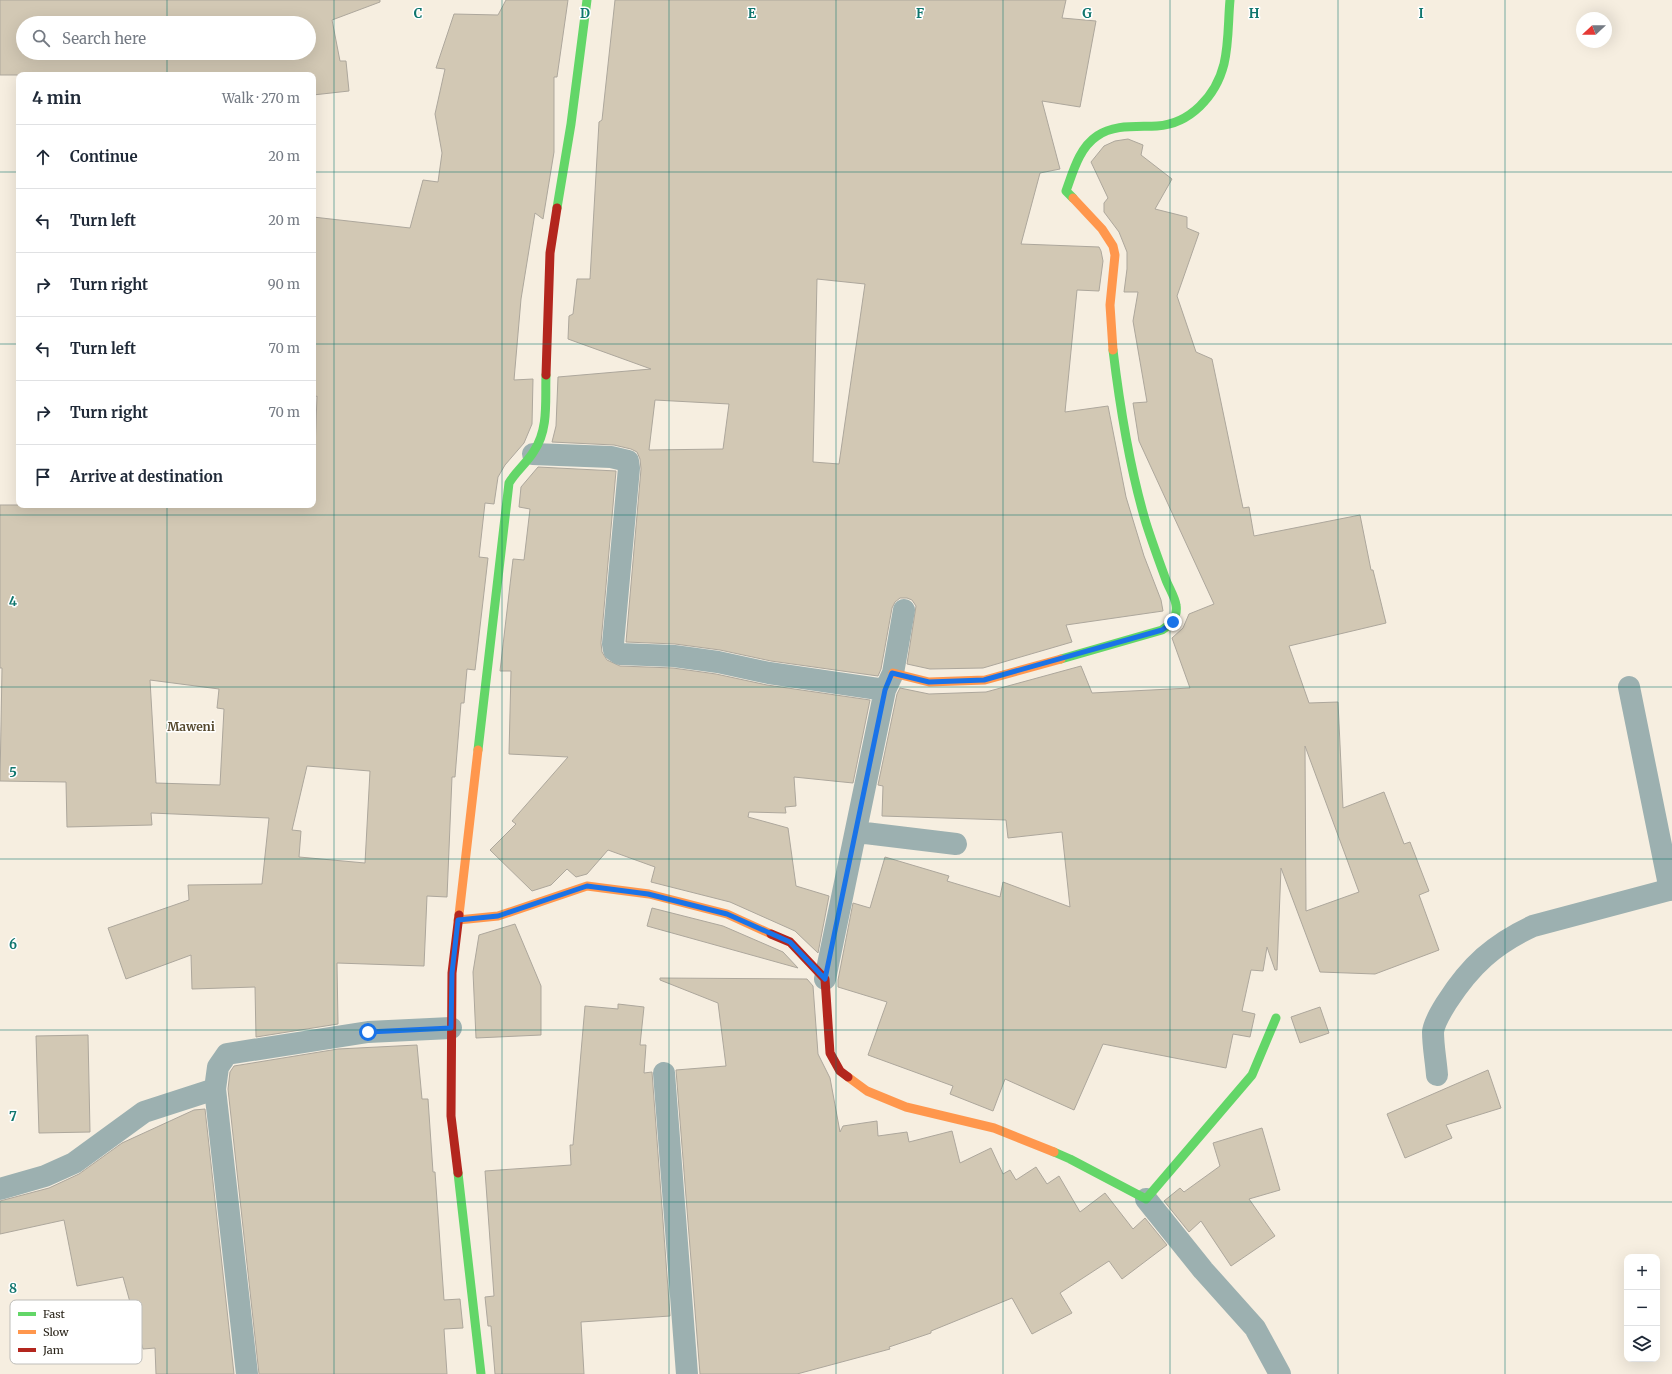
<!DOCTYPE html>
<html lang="en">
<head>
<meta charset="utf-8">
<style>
  :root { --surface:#fff; --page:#f6f6f7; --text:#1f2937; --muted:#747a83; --line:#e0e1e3 }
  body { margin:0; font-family:Merriweather,serif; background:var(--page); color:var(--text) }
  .controls { position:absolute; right:12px; bottom:12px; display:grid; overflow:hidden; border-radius:8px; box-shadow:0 4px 16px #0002 }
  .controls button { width:36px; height:36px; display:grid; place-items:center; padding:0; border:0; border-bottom:1px solid var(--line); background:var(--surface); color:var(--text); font:20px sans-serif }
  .compass { position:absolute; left:1576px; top:12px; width:36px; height:36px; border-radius:50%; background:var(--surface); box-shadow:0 4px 16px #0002; rotate:248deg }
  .stop { position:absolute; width:12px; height:12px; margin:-9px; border:3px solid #1a73e8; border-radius:50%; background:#fff }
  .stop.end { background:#1a73e8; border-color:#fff; box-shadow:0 1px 4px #0008 }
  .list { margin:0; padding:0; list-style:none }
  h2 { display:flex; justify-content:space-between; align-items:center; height:52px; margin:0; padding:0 16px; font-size:17px }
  h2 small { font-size:13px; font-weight:400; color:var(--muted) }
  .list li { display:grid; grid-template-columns:26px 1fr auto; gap:12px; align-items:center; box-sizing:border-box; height:64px; padding:0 16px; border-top:1px solid var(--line) }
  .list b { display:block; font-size:15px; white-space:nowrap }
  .list em { font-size:13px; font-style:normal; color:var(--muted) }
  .icon { flex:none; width:22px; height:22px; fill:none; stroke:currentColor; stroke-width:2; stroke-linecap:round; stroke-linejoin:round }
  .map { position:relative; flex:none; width:1672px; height:1374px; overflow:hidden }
  .search { position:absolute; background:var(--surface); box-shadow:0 4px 16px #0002; left:16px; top:16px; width:300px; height:44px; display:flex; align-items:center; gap:10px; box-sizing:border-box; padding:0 14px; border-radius:22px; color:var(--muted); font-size:15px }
  .panel { position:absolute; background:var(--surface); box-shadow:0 4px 16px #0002; left:16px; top:72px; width:300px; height:436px; border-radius:8px }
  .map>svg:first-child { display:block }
  .building { fill:#d2c8b4; stroke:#ada79c; fill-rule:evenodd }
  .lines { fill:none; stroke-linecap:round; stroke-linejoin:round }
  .street { stroke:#9cb0b0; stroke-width:22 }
  .fast { stroke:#63d668; stroke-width:9 }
  .slow { stroke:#ff974d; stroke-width:9 }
  .jam { stroke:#b3261e; stroke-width:9 }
  .route { stroke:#1a73e8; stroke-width:5 }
  .grid { fill:none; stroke:#0f766e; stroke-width:1; stroke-opacity:0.55 }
  .labels { text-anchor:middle; stroke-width:3; stroke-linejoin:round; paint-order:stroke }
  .quarter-label { font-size:12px; font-weight:bold; fill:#55482d; stroke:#fff }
  .key { fill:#fff; stroke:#bebdb9; stroke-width:1 }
  .key-label { font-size:11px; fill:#282217 }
  .grid-label { font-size:13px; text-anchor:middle; font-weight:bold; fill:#0f766e; stroke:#fff; stroke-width:3; stroke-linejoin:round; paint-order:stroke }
</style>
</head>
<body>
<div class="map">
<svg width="1672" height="1374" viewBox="0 0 1672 1374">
  <rect width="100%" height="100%" fill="#f6eee0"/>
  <path class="building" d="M0 0H380V2L332 20 340 61H346L349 91 313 95V75H0ZM23 23H309V53H23Z
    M506 0H568L557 77H554V152L543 219 535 213 521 299 514 380 533 379 532 424 524 443 505 465 498 477 494 504 485 503 479 557 488 558 475 670 467 669 464 703H461L455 777H452L447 897 427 896 424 966 337 963 338 1024 256 1037 255 987 192 989 191 955 126 979 108 928 189 900 188 885 262 884 269 818 151 813 152 825 67 827 66 782 0 781 2 668H0V505H313L317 396 313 398V217L410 228 423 180 438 182 442 153 435 114 445 69 436 68 454 14 498 15ZM150 680 219 689 217 708 224 709 220 785 156 783ZM307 766 370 771 365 863 299 857 301 831 292 830Z
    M615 0H1066L1062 18 1096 21 1080 107 1042 101 1060 169 1040 173 1021 244 1099 247 1101 251 1103 261 1099 291 1077 290 1065 412 1108 406 1126 497 1144 556 1161 600 1163 611 1066 625 1072 642 983 668 930 669 907 664 916 606 912 600 907 598H900L895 602 892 608 881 669 878 676 771 661 720 650 675 644 626 642 641 469 640 459 637 452 631 449 614 445 552 442 556 426 558 377 651 369 568 339 569 316 573 314 577 279H590L599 122 602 120ZM817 279 865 284 839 464 813 462ZM655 400 729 404 723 449 649 450Z
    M1128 139 1143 145 1141 155 1172 179 1155 209 1187 217V228L1199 233 1177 296 1196 352 1212 359 1243 508 1249 507 1254 536 1360 515 1371 570H1373L1386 623 1289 646 1309 703 1338 702 1343 808 1384 792 1404 844 1410 842 1429 891 1419 895 1439 950 1375 974 1320 972 1281 868 1277 970H1275L1267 947 1263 971 1251 970 1242 1011 1255 1014 1250 1037 1233 1034 1226 1068 1103 1044 1074 1110 1005 1079 993 1111 950 1094 953 1086 868 1055 887 1002 838 987V980L853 903 870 908 885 857 949 876 947 881 1000 897 1003 882 1070 907 1062 832 1008 838 1006 820 882 816 883 786 878 785 897 694 900 688 929 694 986 692 1081 666 1092 693 1190 688 1172 638 1183 628 1189 614 1214 604 1139 441 1133 403 1147 402 1133 321 1138 292H1124L1127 269V252L1119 232 1104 212V203L1108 198 1091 162 1104 146 1115 141ZM1305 746 1359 892 1306 911Z
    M538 467 616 471 601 643 602 652 607 660 620 666 673 668 716 674 767 685 870 700 853 783 794 777 796 806 785 807 786 813 749 812 748 817 788 828 796 886 829 896 818 953 795 931 730 902 651 882 655 867 608 850 587 874 576 877 567 869 551 885 532 891 490 850 516 824 512 821 568 757 509 754 511 671H500L513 559 524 560 530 509 519 507 521 487Z
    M652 908 723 926 783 952 798 968 647 926Z
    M515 924 541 986V1035L476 1038 473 972 479 935Z
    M660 978 807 979 813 986 818 1054 830 1078 840 1132 843 1126 877 1121 878 1136 907 1132 909 1142 952 1131 960 1163 991 1148 1003 1174 1010 1170 1016 1180 1036 1167 1047 1184 1059 1176 1080 1212 1105 1193 1133 1229 1145 1218 1167 1245 1122 1279 1109 1261 1060 1293 1072 1313 1032 1334 1012 1298 931 1331V1333L889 1347 890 1349 797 1374H700L676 1070 726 1066 718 1003 660 980Z
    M618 1004 644 1007 640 1045H646L644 1073 652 1072 670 1316 581 1322 584 1374H495L491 1326H488L485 1297 494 1296 485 1171 571 1165 570 1145H573L585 1006 618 1009Z
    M1320 1007 1329 1033 1300 1043 1291 1017Z
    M88 1035 90 1132 39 1133 36 1036Z
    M417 1045 422 1099H428L433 1172H435L444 1300 460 1299 463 1328 444 1329 447 1374H259L228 1089 230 1072 234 1066 338 1049Z
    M1488 1070 1501 1108 1446 1125 1452 1138 1405 1158 1387 1114Z
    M205 1109 234 1374H156L155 1348 143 1349 123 1277 77 1286 64 1220 0 1234V1201L49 1188 79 1174 122 1143 194 1110Z
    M1262 1128 1280 1190 1249 1199 1275 1236 1231 1266 1201 1221 1189 1232 1164 1201 1180 1188 1184 1192 1220 1166 1213 1143Z"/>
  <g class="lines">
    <path class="street" d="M533 454 611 457 628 461 629 468 613 644 614 650 620 654 674 656 718 662 769 673 885 690
      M1629 687 1670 890
      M857 832 956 844
      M825 979 885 690 893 673 904 610
      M664 1073 687 1374
      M1437 1075C1436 1061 1433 1046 1433 1032 1434 1022 1442 1010 1447 1002 1470 966 1494 944 1533 926L1672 889
      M0 1189 45 1176 74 1163 144 1112 215 1089
      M1146 1199 1203 1270 1255 1328 1280 1374
      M247 1374 215 1089 218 1067 227 1054 368 1032 451 1028"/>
    <path class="fast" d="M1073 198 1066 191C1073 172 1079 148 1097 136 1114 124 1137 127 1157 126 1190 124 1216 96 1224 64 1229 43 1228 21 1230 0
      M557 208 571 124 587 0
      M1061 659 1162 630C1171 624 1178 617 1176 605 1175 597 1169 588 1166 580 1159 561 1152 542 1146 523 1129 466 1120 408 1113 350
      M478 750 509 483C516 471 527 463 534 451 549 429 545 400 546 375
      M1054 1152 1070 1159 1146 1199 1252 1075 1276 1018
      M458 1173 481 1374"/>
    <path class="slow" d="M1073 198 1102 229 1113 246 1115 255 1110 305 1113 350
      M893 673 929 682 985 680 1061 659
      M459 915 478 750
      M458 920 498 916 587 886 649 894 727 914 771 934
      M848 1077 867 1091 906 1107 994 1128 1054 1152"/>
    <path class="jam" d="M546 375 550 253 557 208
      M771 934 790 942 825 979 830 1053 840 1071 848 1077
      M458 1173 451 1116 452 973 459 915"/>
  </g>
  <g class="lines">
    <path class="route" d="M368 1032 451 1028 452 973 458 920 498 916 587 886 648 894 727 914 790 942 825 979 885 690 892 673 929 682 984 680 1162 630 1173 622"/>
  </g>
  <path class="grid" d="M167 0V23M334 0V1374M502 0V1374M669 0V1374M836 0V1374M1003 0V1374M1170 0V1374M1338 0V1374M1505 0V1374M167 53V75M0 172H19M313 172H1672M0 344H19M313 344H1672M167 505V1374M0 515H1672M0 687H1672M0 859H1672M0 1030H1672M0 1202H1672"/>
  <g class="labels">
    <g class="quarter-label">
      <text x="191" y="731">Maweni</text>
    </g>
  </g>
  <rect x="10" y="1300" width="132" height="64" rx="6" class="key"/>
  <rect x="18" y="1312" width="18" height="4" fill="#63d668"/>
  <rect x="18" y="1330" width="18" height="4" fill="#ff974d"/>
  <rect x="18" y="1348" width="18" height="4" fill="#b3261e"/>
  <g class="key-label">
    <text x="43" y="1318">Fast</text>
    <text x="43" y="1336">Slow</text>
    <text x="43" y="1354">Jam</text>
  </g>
  <g class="grid-label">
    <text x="418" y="18">C</text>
    <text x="585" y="18">D</text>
    <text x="752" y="18">E</text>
    <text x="920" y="18">F</text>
    <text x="1087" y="18">G</text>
    <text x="1254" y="18">H</text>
    <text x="1421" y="18">I</text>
    <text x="13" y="606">4</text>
    <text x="13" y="777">5</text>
    <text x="13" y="949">6</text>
    <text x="13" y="1121">7</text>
    <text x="13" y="1293">8</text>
  </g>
</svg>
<div class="controls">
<button>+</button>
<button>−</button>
<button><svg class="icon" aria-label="layers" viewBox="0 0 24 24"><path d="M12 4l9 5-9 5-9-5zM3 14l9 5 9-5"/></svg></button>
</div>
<svg class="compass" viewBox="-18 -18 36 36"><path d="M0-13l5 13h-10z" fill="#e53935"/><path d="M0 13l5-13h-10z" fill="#747a83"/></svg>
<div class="stop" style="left:368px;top:1032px"></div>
<div class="stop end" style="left:1173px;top:622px"></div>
<div class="search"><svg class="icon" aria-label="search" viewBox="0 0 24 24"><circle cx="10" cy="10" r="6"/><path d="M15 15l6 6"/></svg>Search here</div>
<section class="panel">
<h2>4 min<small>Walk · 270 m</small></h2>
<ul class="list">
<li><svg class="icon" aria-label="ahead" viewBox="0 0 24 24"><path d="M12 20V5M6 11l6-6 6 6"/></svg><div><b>Continue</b></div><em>20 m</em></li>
<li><svg class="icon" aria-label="left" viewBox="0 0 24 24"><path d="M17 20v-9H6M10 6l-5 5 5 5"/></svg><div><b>Turn left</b></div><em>20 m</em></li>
<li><svg class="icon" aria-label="right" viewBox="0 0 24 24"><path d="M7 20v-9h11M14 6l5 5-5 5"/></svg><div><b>Turn right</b></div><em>90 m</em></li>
<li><svg class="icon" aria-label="left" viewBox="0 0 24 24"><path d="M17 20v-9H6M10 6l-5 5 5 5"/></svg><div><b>Turn left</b></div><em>70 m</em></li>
<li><svg class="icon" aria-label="right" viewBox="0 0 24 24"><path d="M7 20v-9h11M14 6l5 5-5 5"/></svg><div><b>Turn right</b></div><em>70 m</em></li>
<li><svg class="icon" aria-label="arrive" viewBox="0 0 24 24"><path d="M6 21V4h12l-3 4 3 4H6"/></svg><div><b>Arrive at destination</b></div></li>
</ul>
</section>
</div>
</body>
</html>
